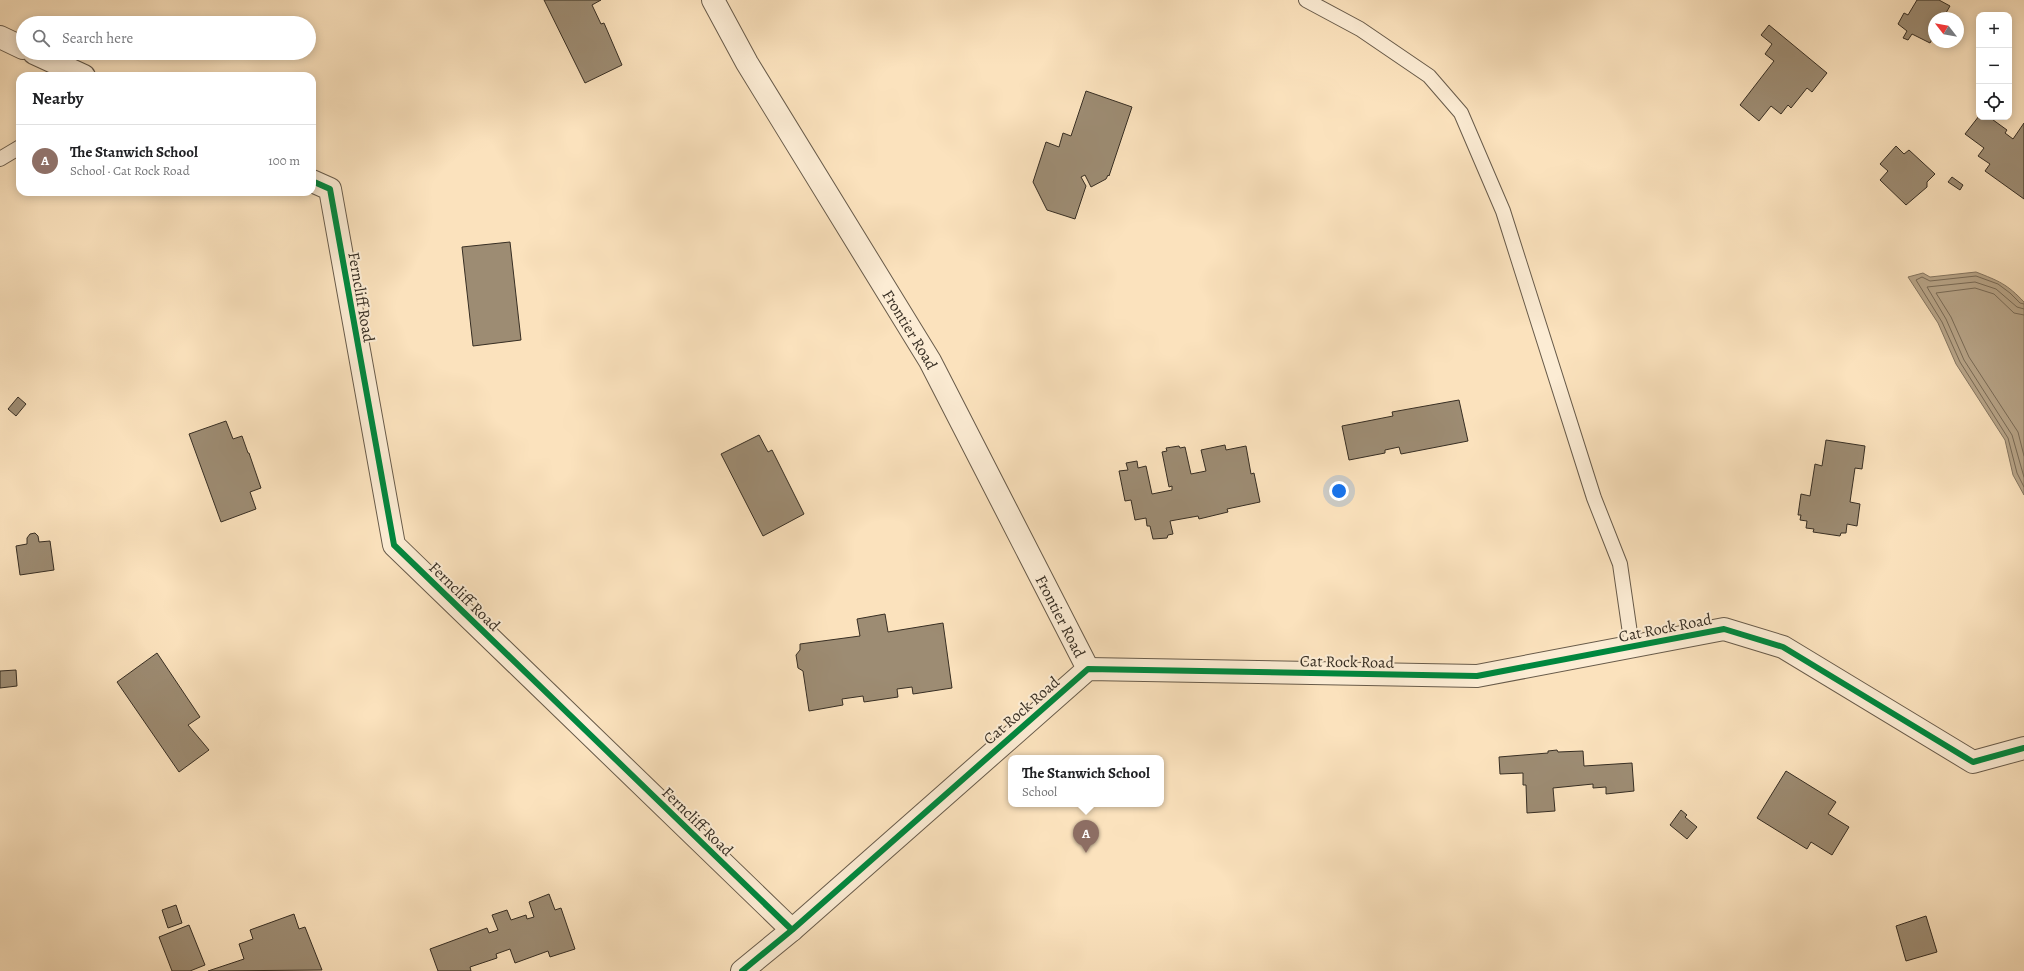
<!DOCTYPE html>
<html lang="en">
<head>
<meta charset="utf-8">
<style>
  :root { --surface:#fff; --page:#f2f2f2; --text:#202124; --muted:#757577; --line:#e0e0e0; --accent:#ea580c }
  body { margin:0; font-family:Alegreya,serif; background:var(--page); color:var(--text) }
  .controls { position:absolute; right:12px; top:12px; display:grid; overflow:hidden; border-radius:8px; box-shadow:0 2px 10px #0003 }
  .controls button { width:36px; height:36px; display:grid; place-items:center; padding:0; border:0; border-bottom:1px solid var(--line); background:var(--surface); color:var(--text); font:20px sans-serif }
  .compass { position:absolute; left:1928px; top:12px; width:36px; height:36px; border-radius:50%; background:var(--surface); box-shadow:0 2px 10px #0003; rotate:301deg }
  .you { position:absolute; left:1339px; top:491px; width:14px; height:14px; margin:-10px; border:3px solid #fff; border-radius:50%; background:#1a73e8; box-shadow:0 0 0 6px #1a73e833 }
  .badge { display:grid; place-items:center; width:26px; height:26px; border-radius:50%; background:var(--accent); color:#fff; font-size:13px; font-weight:700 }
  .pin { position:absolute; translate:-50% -33px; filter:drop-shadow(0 1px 2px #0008) }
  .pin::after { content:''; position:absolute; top:21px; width:14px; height:12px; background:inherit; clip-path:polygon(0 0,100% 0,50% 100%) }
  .popup { position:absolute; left:1008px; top:755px; width:156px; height:52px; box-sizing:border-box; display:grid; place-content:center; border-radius:8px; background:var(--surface); filter:drop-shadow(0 1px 3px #0005); font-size:13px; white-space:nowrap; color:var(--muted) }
  .popup b { font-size:15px; color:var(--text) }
  .popup::after { content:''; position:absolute; left:50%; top:100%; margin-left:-8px; border:8px solid transparent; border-top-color:var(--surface) }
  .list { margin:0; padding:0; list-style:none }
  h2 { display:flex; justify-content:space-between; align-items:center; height:52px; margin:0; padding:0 16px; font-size:17px }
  h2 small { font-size:13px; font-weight:400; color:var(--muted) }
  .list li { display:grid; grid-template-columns:26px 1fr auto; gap:12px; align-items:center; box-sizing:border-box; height:72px; padding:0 16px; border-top:1px solid var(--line) }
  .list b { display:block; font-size:15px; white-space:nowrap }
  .list p { margin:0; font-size:13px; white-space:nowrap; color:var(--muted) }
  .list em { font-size:13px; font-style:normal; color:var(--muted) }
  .icon { flex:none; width:22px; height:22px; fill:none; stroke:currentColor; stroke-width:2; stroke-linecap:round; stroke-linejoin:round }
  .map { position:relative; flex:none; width:2024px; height:971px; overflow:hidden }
  .search { position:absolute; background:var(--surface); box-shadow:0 2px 10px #0003; left:16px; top:16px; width:300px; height:44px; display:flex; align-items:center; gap:10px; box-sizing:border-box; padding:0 14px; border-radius:22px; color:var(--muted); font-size:15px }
  .panel { position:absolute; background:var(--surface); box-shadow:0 2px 10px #0003; left:16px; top:72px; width:300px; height:124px; border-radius:12px }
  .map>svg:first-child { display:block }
  .water { fill:#b8a589; stroke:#847560 }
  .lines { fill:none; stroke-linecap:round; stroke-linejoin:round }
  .shore { stroke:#786a56; stroke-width:1 }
  .building { fill:#9d8c73; stroke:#372e23 }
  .service-casing { stroke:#685b4a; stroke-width:16 }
  .minor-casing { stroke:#685b4a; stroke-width:24 }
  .service { stroke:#fcecd4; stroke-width:14 }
  .minor { stroke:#fcecd4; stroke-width:22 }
  .cycleway-casing { stroke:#fcecd4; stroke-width:8 }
  .cycleway { stroke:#00873e; stroke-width:6 }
  .labels { text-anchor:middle; stroke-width:4; stroke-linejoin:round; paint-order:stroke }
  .street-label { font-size:16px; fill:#372e23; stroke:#fcecd4 }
</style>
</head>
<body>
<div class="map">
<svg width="2024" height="971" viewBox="0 0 2024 971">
  <rect width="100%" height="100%" fill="#fbe2bd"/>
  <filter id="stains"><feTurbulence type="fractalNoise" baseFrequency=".005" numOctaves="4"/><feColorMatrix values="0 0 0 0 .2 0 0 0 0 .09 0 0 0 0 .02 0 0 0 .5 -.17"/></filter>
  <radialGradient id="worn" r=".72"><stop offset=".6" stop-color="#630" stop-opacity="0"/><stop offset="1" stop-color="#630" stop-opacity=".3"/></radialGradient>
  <path class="water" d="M1976 272C1999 281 2007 284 2024 302V495L2013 475 2005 440 1956 364 1938 323 1908 277 1923 273 1930 277Z"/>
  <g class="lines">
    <path class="shore" d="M2024 304 2020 303 2010 293 1998 284 1976 276 1930 281 1922 277 1916 280 1942 322 1960 362 2008 438 2017 473 2024 487
      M2024 309 2017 307 1996 289 1975 282 1927 287 1946 319 1964 360 2012 435 2024 477
      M2024 315 2014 313 1994 294 1975 288 1936 293 1951 317 1969 357 2018 432 2024 456"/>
  </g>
  <path class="building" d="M544 0H601L592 5 601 24 604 23 622 65 585 83Z
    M1917 0H1939L1950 6 1943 18H1934V36L1930 43 1912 34 1908 40 1903 38 1907 31 1898 24 1904 13 1908 15Z
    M1769 25 1827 73 1812 92 1807 88 1791 108 1788 105 1781 114 1771 106 1759 121 1740 105 1774 61 1765 54 1772 44 1761 35Z
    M1086 91 1132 107 1109 176 1108 175 1106 179 1091 187 1085 175 1081 177 1086 186 1075 219 1047 210 1033 182 1046 142 1059 147 1063 133 1071 136Z
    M1979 116 1989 117 2007 130 2005 133 2013 139 2024 123V199L1985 171 1990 164 1978 156 1984 148 1965 134Z
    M1896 146 1904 154 1909 150 1935 174 1927 182V187L1906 205 1880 180 1888 171 1880 164Z
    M1952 177 1963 185 1960 190 1948 182Z
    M510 242 521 340 473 346 462 247Z
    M18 397 26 404 16 416 8 409Z
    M1459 400 1468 441 1401 454 1399 447 1385 450V453L1349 460 1342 426 1393 416 1392 412Z
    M226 421 233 439 242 436 248 453H249L261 488 250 492 256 509 221 522 189 434Z
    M759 435 768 452 772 450 804 514 763 536 721 454Z
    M1826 440 1865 446 1862 469 1855 468 1850 502 1860 504 1857 526 1847 524 1846 533H1841L1840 536 1813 532 1814 529 1806 528 1807 521 1800 520 1801 515H1798L1801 494 1810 496 1815 464 1822 466Z
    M1225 445 1226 450 1246 446 1251 474 1254 473 1260 502 1227 509 1228 512 1199 519 1198 516 1170 521 1173 534 1168 535 1167 538 1153 539 1150 526H1147L1146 518 1135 520 1131 500 1125 501 1119 471 1128 470 1126 463 1137 461 1138 468 1146 466 1152 494 1172 490V486L1169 487 1162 452 1167 451 1166 448 1179 446 1180 448 1185 447 1191 474 1206 471 1201 450Z
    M35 533 38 536 39 542 50 541 54 570 20 575 16 546 27 544V538L30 534Z
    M885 614 888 632 943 623 952 688 913 694 912 687 897 689 898 697 864 702 863 696 842 699 843 705 809 711 803 671 798 668 796 655 800 650V644L860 636 857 619Z
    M157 653 200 717 188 725 209 750 179 772 117 682Z
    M16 670 17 686 0 688V671Z
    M1557 750 1558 752 1583 751 1584 766 1632 763 1634 791 1606 794V787L1593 788V784L1553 788 1555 811 1527 813 1526 785H1523V773L1500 774 1499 757 1548 753V751Z
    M1786 771 1836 802 1828 814 1849 827 1832 855 1811 842 1807 849 1757 818Z
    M1681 810 1687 815 1685 817 1697 827 1687 839 1670 825Z
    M549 894 555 910 561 908 575 949 550 957 548 951 515 963 510 949 496 954 497 958 470 967 471 971H438L430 949 487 928 489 933 498 930 492 915 507 910 511 920 526 915 527 919 534 917 529 902Z
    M176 905 182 923 168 928 162 910Z
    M294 914 299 929 305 927 322 970 208 971 244 959 239 944 253 939 250 930Z
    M1926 916 1937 952 1906 961 1896 926Z
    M189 925 205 965 190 971H172L159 937Z"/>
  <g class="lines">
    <defs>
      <path id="service" d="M1306 0 1360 29 1429 76 1461 113 1503 211 1594 498 1620 564 1632 647
        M0 159 20 147"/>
      <g id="minor">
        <path id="s1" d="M713 0 747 63 930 361 1088 669"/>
        <path d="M0 37 23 48"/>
        <path d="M34 53 84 76"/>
        <path d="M312 181 330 189 394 545 792 930"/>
        <path d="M742 971 792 930 1088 669 1477 676 1724 629 1783 647 1973 762 2024 748"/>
      </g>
    </defs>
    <use href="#service" class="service-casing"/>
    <use href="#minor" class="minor-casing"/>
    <use href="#service" class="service"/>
    <use href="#minor" class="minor"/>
    <defs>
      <path id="cycleway" d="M312 181 330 189 394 545 792 930
        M742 971 792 930 1088 669 1477 676 1724 629 1783 647 1973 762 2024 748"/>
    </defs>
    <use href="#cycleway" class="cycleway-casing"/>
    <use href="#cycleway" class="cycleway"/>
  </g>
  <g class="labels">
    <g class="street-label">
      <text transform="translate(362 297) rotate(80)" y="6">Ferncliff Road</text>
      <text dy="6" stroke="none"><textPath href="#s1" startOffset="384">Frontier Road</textPath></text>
      <text transform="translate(465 596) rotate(44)" y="6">Ferncliff Road</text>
      <text dy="6" stroke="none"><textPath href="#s1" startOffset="708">Frontier Road</textPath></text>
      <text transform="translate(1665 627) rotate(-11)" y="6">Cat Rock Road</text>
      <text transform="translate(1347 661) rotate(1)" y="6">Cat Rock Road</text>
      <text transform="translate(1021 710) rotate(-41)" y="6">Cat Rock Road</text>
      <text transform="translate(698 821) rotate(44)" y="6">Ferncliff Road</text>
    </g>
  </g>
  <rect width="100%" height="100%" filter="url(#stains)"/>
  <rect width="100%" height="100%" fill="url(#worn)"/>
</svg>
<div class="controls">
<button>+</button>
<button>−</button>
<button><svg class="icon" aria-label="locate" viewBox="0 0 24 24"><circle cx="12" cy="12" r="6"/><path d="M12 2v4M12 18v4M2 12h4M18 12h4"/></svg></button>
</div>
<svg class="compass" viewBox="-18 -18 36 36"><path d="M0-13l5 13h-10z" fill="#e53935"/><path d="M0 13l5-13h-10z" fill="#757577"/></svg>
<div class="you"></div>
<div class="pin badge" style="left:1086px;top:853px;background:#8d6e63">A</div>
<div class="popup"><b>The Stanwich School</b>School</div>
<div class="search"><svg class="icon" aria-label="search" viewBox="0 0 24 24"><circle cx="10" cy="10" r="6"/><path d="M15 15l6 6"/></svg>Search here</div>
<section class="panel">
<h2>Nearby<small></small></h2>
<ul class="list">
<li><span class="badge" style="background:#8d6e63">A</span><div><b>The Stanwich School</b><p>School · Cat Rock Road</p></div><em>100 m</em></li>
</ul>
</section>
</div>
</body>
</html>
